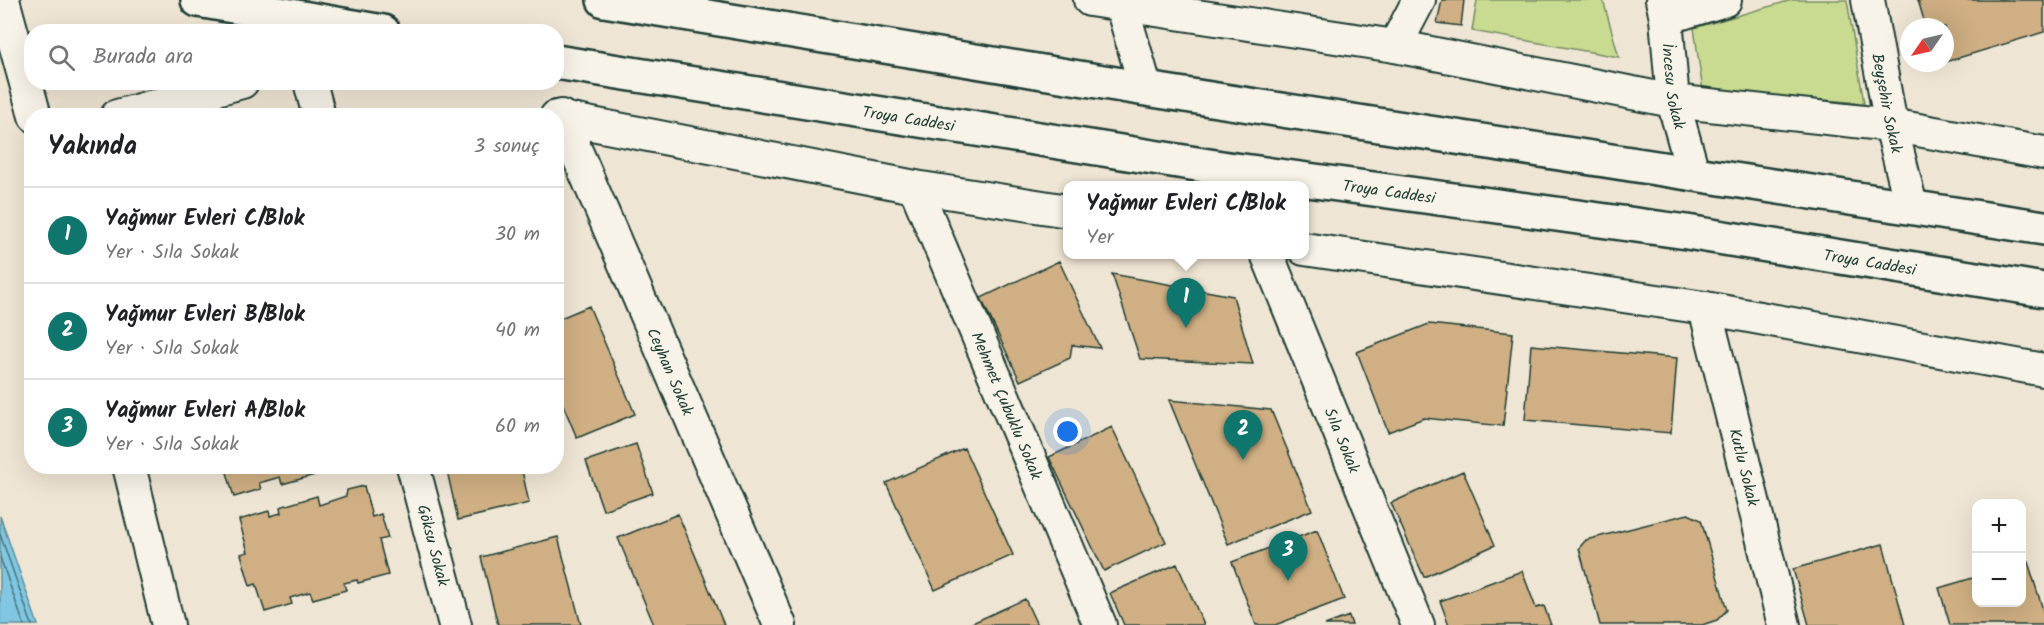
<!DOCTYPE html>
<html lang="tr">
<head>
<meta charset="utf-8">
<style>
  :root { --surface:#fff; --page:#f2f2f2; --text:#202124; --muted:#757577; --line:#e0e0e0; --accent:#0f766e }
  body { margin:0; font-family:Kalam,sans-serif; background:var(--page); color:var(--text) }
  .controls { position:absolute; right:18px; bottom:18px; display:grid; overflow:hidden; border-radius:12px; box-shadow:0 6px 24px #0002 }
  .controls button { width:54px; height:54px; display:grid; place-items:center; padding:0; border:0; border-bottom:2px solid var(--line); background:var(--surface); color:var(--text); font:30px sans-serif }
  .compass { position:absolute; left:1900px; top:18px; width:54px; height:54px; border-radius:50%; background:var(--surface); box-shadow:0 6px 24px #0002; rotate:236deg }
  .you { position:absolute; left:1068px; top:432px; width:21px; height:21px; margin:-15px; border:4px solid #fff; border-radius:50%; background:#1a73e8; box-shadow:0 0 0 9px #1a73e833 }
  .badge { display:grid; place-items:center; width:39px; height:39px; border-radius:50%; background:var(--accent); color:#fff; font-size:20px; font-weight:700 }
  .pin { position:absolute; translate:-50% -50px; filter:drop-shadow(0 2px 3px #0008) }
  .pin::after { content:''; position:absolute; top:32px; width:21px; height:18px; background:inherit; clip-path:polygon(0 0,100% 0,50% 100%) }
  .popup { position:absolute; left:1063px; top:181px; width:246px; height:78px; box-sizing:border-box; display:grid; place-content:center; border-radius:12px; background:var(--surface); filter:drop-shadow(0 2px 4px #0005); font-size:20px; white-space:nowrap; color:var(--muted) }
  .popup b { font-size:22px; color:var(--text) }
  .popup::after { content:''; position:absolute; left:50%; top:100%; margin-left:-12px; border:12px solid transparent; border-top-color:var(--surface) }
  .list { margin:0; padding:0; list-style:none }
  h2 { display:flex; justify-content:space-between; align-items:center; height:78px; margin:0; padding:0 24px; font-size:26px }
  h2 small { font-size:20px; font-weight:400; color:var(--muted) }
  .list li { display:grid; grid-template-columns:39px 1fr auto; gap:18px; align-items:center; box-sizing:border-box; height:96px; padding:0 24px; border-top:2px solid var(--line) }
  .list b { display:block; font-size:22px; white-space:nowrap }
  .list p { margin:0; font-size:20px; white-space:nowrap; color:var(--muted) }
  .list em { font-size:20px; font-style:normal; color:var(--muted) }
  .icon { flex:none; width:33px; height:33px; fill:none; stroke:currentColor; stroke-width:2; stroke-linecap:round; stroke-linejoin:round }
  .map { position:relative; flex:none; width:2044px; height:625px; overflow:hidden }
  .search { position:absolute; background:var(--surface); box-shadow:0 6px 24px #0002; left:24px; top:24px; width:540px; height:66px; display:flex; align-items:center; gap:15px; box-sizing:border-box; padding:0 21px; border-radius:24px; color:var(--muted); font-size:22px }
  .panel { position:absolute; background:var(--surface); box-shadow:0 6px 24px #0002; left:24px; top:108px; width:540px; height:366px; border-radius:24px }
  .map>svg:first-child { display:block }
  .green { fill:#c9db90; stroke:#748c62; stroke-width:1.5 }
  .water { fill:#81c6e2; stroke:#5a8f9c; stroke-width:1.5 }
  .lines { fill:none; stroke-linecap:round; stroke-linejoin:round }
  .shore { stroke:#46747a; stroke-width:1.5 }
  .building { fill:#cfaf83; stroke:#1f3d34; stroke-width:1.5 }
  .street-casing { stroke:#1f3d34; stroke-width:36 }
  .secondary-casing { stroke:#1f3d34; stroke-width:38 }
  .street { stroke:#f7f3e8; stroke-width:32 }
  .secondary { stroke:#f7f3e8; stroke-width:33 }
  .labels { text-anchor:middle; stroke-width:4.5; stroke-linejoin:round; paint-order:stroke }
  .street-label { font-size:16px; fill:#1f3d34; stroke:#f7f3e8 }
</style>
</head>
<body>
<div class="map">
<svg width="2044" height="625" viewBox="0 0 2044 625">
  <rect width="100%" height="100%" fill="#efe5d4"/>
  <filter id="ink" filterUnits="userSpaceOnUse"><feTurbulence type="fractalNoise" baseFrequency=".0167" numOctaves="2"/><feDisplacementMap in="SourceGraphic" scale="12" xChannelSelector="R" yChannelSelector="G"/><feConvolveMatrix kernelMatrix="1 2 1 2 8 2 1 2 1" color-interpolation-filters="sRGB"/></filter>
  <g filter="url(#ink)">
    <path class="green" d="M1477 0H1603L1619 57 1472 31Z
      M1792 0H1847L1864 103 1703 91 1694 28Z"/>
    <path class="water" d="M0 516 38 625H0Z"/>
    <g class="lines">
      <path class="shore" d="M0 534 32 625
        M0 557 24 625"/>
    </g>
    <path class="building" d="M1442 0H1464L1461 26 1437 23Z
      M1918 0H2044V32L1945 62V27H1926Z
      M1059 261 1100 348 1072 345 1070 358 1020 381 981 298Z
      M1112 274 1233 296 1253 364 1140 359Z
      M589 306 635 414 577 438 556 388V320Z
      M1429 324 1513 333 1503 426 1424 418 1388 432 1357 352Z
      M1531 345 1677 358 1671 433 1525 420Z
      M1169 400 1271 410 1312 510 1228 544Z
      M1112 427 1166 542 1104 571 1049 457Z
      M636 444 653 493 603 510 586 461Z
      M964 448 1013 555 935 590 886 483Z
      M218 466H319L313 468 315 475 282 484 280 477 259 483 261 489 234 497 226 469 219 470Z
      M446 466H521L529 503 458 520Z
      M1463 471 1495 545 1424 577 1391 503Z
      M364 486 372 517 381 514 388 538 379 540 388 575 358 583 357 580 344 583 346 590 313 599 310 592 290 598 292 604 265 612 256 584 250 586 241 554 248 552 239 520 269 511 270 516 281 513 280 507 317 496 319 505 346 496 347 490Z
      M678 514 724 625H654L618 538Z
      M1688 514 1701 520 1727 610 1717 620 1702 625H1600L1579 548 1586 540Z
      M1317 530 1344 599 1275 625H1256L1232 562Z
      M558 537 581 625H498L481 557Z
      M1883 544 1905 625H1809L1793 569Z
      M2028 562 2044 613V625H1950L1939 588 1976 577V602H2022V564Z
      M1177 564 1204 625H1124L1110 593Z
      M1522 571 1536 608 1544 606 1551 625H1449L1440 601Z
      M1025 599 1037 625H968Z
      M1349 616 1352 625H1325Z"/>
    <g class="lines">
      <defs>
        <g id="street">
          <path d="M3 0 35 116"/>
          <path d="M1090 0 1395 46 1673 101 1891 125 2044 153"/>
          <path d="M1120 0 1146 89"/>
          <path id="s1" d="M1662 0 1666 18 1673 101 1693 172"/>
          <path id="s2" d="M1868 0 1891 125 1911 206"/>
          <path d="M1666 18 1725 0"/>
          <path d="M1395 46 1419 0"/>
          <path d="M310 82 319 116"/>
          <path d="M117 116 242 82"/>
          <path id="s3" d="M561 116 780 625"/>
          <path d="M556 117 915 187 1068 211"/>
          <path id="s4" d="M915 187 1100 625"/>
          <path d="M1304 249 1705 308 2044 370"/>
          <path id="s5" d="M1267 254 1418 625"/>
          <path id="s6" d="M1705 308 1784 625"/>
          <path d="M129 466 168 625"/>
          <path id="s7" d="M413 466 455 625"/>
        </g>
        <g id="secondary">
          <path d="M198 0 383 32"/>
          <path d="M604 0 1146 89 2044 228"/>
          <path id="s8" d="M556 62 1228 169 1687 232 2044 290"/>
        </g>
      </defs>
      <use href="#street" class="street-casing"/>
      <use href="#secondary" class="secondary-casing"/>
      <use href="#street" class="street"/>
      <use href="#secondary" class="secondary"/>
    </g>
  </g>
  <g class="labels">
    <g class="street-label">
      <text dy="6" stroke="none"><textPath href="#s1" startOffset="87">İncesu Sokak</textPath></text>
      <text dy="6" stroke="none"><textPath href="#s2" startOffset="105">Beyşehir Sokak</textPath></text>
      <text dy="6" stroke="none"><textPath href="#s8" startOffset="357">Troya Caddesi</textPath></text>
      <text dy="6" stroke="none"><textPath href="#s8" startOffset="843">Troya Caddesi</textPath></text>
      <text dy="6" stroke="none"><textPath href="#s8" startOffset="1329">Troya Caddesi</textPath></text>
      <text dy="6" stroke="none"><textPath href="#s3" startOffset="278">Ceyhan Sokak</textPath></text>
      <text dy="6" stroke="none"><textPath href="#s4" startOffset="237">Mehmet Çubuklu Sokak</textPath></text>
      <text dy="6" stroke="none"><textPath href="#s5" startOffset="201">Sıla Sokak</textPath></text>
      <text dy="6" stroke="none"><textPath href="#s6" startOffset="164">Kutlu Sokak</textPath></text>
      <text dy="6" stroke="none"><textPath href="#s7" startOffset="82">Göksu Sokak</textPath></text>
    </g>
  </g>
</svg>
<div class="controls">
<button>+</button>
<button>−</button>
</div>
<svg class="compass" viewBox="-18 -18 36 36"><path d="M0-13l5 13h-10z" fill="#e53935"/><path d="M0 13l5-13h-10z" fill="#757577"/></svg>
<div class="you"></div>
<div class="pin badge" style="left:1186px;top:328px">1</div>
<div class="popup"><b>Yağmur Evleri C/Blok</b>Yer</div>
<div class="pin badge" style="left:1243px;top:460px">2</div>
<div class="pin badge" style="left:1288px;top:581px">3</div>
<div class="search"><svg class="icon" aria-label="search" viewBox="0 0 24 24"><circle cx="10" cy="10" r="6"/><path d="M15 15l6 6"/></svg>Burada ara</div>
<section class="panel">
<h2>Yakında<small>3 sonuç</small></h2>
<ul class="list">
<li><span class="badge">1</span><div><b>Yağmur Evleri C/Blok</b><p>Yer · Sıla Sokak</p></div><em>30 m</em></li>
<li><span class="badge">2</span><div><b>Yağmur Evleri B/Blok</b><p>Yer · Sıla Sokak</p></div><em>40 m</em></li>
<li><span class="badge">3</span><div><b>Yağmur Evleri A/Blok</b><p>Yer · Sıla Sokak</p></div><em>60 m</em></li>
</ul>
</section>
</div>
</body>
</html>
